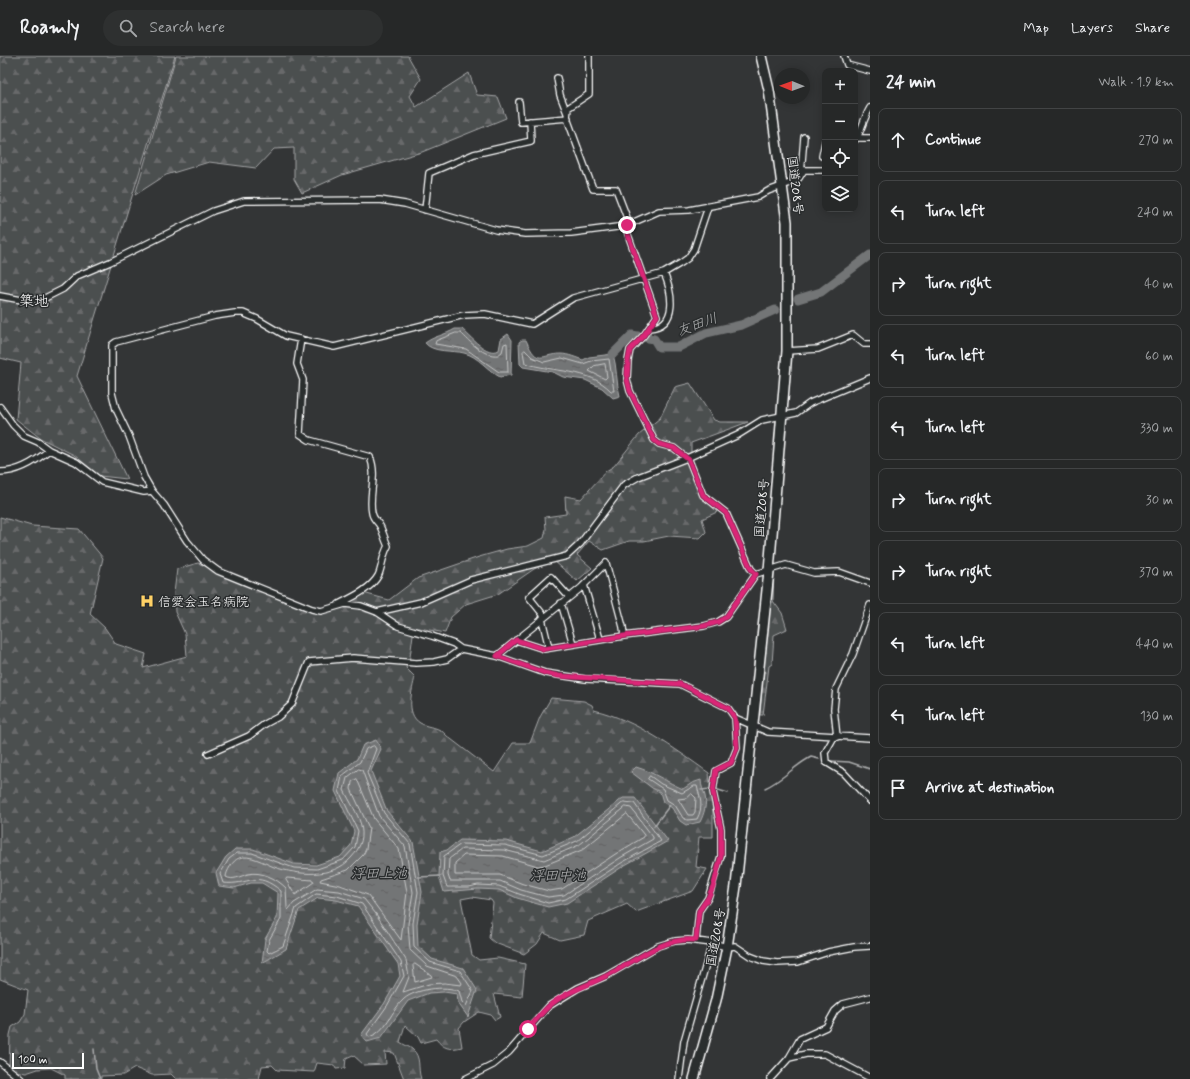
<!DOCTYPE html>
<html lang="en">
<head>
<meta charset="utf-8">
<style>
  :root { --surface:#262828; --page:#2e3030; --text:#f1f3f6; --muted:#a4a6a8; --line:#424445 }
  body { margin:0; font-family:Mynerve,"Klee One",sans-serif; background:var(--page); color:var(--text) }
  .controls { position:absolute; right:12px; top:12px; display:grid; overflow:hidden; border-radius:8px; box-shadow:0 2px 10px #0003 }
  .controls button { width:36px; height:36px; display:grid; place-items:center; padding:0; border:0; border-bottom:1px solid var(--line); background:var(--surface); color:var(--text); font:20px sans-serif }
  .compass { position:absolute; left:774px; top:12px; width:36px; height:36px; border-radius:50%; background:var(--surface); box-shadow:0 2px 10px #0003; rotate:271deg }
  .scale { position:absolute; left:12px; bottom:10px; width:72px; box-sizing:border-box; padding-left:4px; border:2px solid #fff; border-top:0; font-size:11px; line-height:14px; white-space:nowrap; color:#fff; -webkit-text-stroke:3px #2a2d2e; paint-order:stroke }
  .stop { position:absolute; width:12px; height:12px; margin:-9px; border:3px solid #db2777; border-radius:50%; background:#fff }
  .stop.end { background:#db2777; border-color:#fff; box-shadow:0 1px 4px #0008 }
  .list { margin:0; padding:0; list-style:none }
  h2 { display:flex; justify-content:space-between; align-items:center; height:52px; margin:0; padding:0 16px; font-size:17px }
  h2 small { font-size:13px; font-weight:400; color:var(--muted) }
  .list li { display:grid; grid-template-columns:26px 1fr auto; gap:12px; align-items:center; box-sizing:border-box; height:64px; margin:0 8px 8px; padding:0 8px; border:1px solid var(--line); border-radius:8px }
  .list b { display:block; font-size:15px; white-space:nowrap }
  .list em { font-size:13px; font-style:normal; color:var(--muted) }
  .icon { flex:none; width:22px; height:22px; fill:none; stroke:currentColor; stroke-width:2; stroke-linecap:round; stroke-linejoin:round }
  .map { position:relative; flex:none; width:870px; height:1023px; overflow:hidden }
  header { display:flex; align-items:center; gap:24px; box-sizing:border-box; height:56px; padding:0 20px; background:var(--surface); border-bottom:1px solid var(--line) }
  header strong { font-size:19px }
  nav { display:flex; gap:22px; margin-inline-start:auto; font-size:14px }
  .search { width:280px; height:36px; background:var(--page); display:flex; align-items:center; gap:10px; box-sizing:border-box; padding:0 14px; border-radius:22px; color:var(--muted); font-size:15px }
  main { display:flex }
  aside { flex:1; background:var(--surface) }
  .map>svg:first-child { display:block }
  .forest { fill:url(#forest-firs); stroke:#a6a7a8 }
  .water { fill:url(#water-ripples); stroke:#abacad }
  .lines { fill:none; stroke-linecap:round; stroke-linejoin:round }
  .shore { stroke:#c7c8c8; stroke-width:1 }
  .stream { stroke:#abacad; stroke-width:1.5 }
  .river { stroke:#737576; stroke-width:9 }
  .minor-casing { stroke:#fff; stroke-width:8 }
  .trunk-casing { stroke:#fff; stroke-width:12 }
  .minor { stroke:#2a2d2e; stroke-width:5.5 }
  .trunk { stroke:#2a2d2e; stroke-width:9 }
  .route { stroke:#db2777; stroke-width:5 }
  .labels { text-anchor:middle; stroke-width:3; stroke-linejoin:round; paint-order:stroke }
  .street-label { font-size:13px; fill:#fff; stroke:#2a2d2e }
  .poi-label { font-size:13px; fill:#fff; stroke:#2a2d2e; text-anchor:start }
  .water-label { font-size:14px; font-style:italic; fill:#b2b3b4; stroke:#2a2d2e }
  .quarter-label { font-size:15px; fill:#fff; stroke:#2a2d2e }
</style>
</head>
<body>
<header>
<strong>Roamly</strong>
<div class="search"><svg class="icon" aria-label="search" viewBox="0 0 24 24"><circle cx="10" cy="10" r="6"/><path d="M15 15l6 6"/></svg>Search here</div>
<nav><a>Map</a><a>Layers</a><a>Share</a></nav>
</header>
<main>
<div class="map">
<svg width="870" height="1023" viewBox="0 0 870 1023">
  <defs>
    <pattern id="forest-firs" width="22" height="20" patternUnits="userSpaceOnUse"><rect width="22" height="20" fill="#4c4f50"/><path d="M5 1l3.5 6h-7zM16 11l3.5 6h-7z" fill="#67696a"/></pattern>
    <pattern id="water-ripples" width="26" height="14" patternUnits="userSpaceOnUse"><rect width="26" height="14" fill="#737576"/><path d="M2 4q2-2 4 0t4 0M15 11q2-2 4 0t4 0" fill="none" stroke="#606061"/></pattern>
  </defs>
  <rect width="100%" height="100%" fill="#333536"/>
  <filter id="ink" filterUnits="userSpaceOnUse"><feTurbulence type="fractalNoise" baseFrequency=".025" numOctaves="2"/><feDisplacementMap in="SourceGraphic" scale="8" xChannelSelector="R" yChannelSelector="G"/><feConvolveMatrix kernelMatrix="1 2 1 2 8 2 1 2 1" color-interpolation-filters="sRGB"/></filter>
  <g filter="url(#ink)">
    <path class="forest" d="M0 0H175L77 320 127 423 100 420 74 399 40 382 16 363 21 307 0 302Z
      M176 0H408L421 23 410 40 416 51 469 17 477 39 498 41 506 62 422 96 342 119 302 137 294 123V92L274 93 256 112 209 106 166 119 135 139Z
      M690 327 714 364 720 366H748L691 387V405L700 437 717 456 702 463 706 476 700 482 669 480 644 485H629L603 494 589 485 577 499 592 512 577 525 554 505 534 513 498 538 466 548 451 561 445 577 414 571 410 601 406 612 415 621C412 634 405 658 420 667 430 673 438 669 447 680L494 716 513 687H530L540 661 551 642 584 645 592 649 594 654C636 664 674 692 709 717L713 757V781H699L696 811 707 813 693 835 636 856 627 848 588 865 584 879 560 884 544 877 537 888 524 898 495 887 489 882 493 847 491 844 472 841 461 843 472 899 479 904 498 902 525 908 522 941 494 938 500 961 495 964 491 959 479 956 464 966 459 972 462 991C449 994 444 993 436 983L421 987 418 981 405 969 400 986C404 989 408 990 412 993 422 1001 417 1012 421 1023H404L394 997 385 996 386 1008 364 1009 353 999 346 1002 345 1012 336 1013 334 1009 317 1007 314 1016 277 1014 272 1009 262 1010 259 1023H176L171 1018 152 1019 135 1012 123 1019 101 1020V1023H65V1019L51 1012 38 1013 26 1017 9 1014 10 979 12 971 20 966 25 958 28 934 0 923V461L32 470 79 473 103 502 90 558 105 572 116 588 146 598 143 612 187 600 185 578 175 556 174 537 177 513 198 507 287 544 323 553 363 537 389 544 418 522 479 501 507 493 528 490 544 482 546 473 545 461 566 458 565 440 581 443 606 415 614 410 639 379 660 362 675 331Z
      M774 515 773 545 782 557 787 573 774 579 772 608 769 610 763 659H760L771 516Z"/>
    <path class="water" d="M455 273H462C470 280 487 301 499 294L501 283 508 278 512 284 511 319 500 321C488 315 478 300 464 297 453 294 433 297 425 287 434 280 445 279 455 273Z
      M522 284H526C538 311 541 298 561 298 568 298 577 302 583 304L589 301 613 298C617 311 616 326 620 340L613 342 602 332 585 324 563 321 553 316 523 311 520 308 519 286Z
      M376 684 381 693 371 715 387 755 413 786 422 836 417 868 418 890 432 903 463 912 477 934 468 961 458 947 457 938 444 936 429 937 408 945 381 982 367 986 361 979 384 948 400 920 398 908 358 850 336 844 318 842 299 854 286 893 262 907 265 883 277 862 278 837 262 827H251L234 832 219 830 216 817 226 801 235 793H253L294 808 316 809 340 801 351 789 354 775 335 735 339 717 357 703 363 689Z
      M636 711C653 716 667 726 683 733L692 727 701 724C701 731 704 735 705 740 707 748 704 758 700 766L686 769 680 765 672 752 663 746 660 736 652 732 631 716Z
      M623 742H635L668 785 625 809 567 847 548 851 517 842 499 834 478 833 444 836 439 820 440 796 447 794 460 784 506 785 542 795 574 781Z"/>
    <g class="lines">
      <path class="shore" d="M456 277H461C470 286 484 301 498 299L502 296 504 288 507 287 508 316H499L466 293 435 288 436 285Z
        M525 294 532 301 544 306 562 302 583 308 591 305 609 303 614 335H611C589 312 554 317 525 307L523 296Z
        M605 308 607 321 605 323 589 315 594 310Z
        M374 690 376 693 367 717 384 757 410 788 418 836 413 867 414 891 430 906 460 915 473 935 466 950 462 946 459 935C446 929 415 933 404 943 391 954 387 976 369 981L367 978 387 950 404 920 401 906 362 848 337 840 316 838 296 852 283 890 269 897 267 895 269 884 281 863V835C255 813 250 830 223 827L220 818 229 803 237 797H252L294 812 317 813 343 804 355 791 358 775 339 735 342 720 360 706 366 693Z
        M359 713 362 714 379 760 405 790 413 836 408 868 410 894 427 910 457 920 462 927 461 929 444 927 429 928 403 936 409 921 406 904 376 858 364 843 339 835 317 833 294 847 288 854 287 852 286 832C276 822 261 815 248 818 240 820 233 825 226 821 226 816 233 804 239 802 250 798 264 807 274 811 297 819 333 823 351 802 374 778 356 758 344 734L347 722Z
        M650 720 661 728 682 737 694 730H697C700 742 704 750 697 763L687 764 683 762 675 749 667 744 663 733 648 723Z
        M357 723 374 763 399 793 407 836 401 884 368 839 340 829 320 825 321 823 348 814 363 799 366 793 369 772 351 733 352 726Z
        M692 738 696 742 695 756 693 759H688L678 743 687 742Z
        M624 746 634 747 661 785 623 806 566 843 548 847 519 838 499 830 478 829 469 831H447L443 820 444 800 461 788 505 789 543 799 577 785Z
        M626 751 631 752 653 781V783L620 802 564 839 548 841 521 834 500 825H450L448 819 449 803 462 793 504 794 544 804 579 789Z
        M627 758 644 779V781L617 797 562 833 549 835 523 828 500 819H455V807L464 799 503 800 538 810 545 809 582 794Z
        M287 822 313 824 314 826 295 839 286 824Z
        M415 908 431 919 432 921 415 926 413 910Z"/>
      <path class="stream" d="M831 705 849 706 870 713
        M765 732C783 724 795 709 811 701L819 703
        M715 733 728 737
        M701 734 711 733
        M654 770 670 749
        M418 821 441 820
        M94 993 96 1013 100 1023"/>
      <path class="river" d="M798 243 821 236 870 199
        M613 298 632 279 654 283 659 291H679L706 277 741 269 775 254"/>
      <defs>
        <path id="minor" d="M589 0V38L568 52 567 62 593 133H616L629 167
          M844 0 847 9 870 15
          M557 22 560 39 567 57
          M519 46 521 66 568 62
          M855 81 857 82C862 72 864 62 870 52
          M855 84 857 82H870
          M822 100 825 86
          M801 118 804 81
          M708 151 694 193 688 202 681 207 664 217 573 242 532 268 485 258 464 259 334 291 286 280 257 263 243 257H235L215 260 116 286 112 289V337L116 353 129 380 144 421 152 435 164 449 187 485 203 504 218 515 312 553 321 555 345 548 361 550 377 556 398 570 432 580 454 588 461 593 497 600 545 617 585 623 680 628 728 652 735 662 768 676 870 682
          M425 154 429 117 474 98 531 85 530 65
          M625 170 657 260 644 279 630 294 628 305 627 323 630 335 654 384 659 388 674 392 689 404 703 439 726 457 751 513 756 518
          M0 240 27 245 43 243 63 233 77 220 110 206 213 155 244 145 380 144 405 148 496 174 525 178 571 177 625 170 659 155 689 154 758 141 768 135 793 126 799 122 804 114H825
          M649 272C679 270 672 236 664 217
          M301 283 297 308 303 324 300 378 309 384 370 401C378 420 368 438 372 457 373 463 377 465 380 470 383 476 385 484 388 490 382 500 382 513 378 520 371 533 351 542 339 548
          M787 295 818 293 853 279 864 288H870
          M0 351 13 369 24 380 38 386 49 394 76 406 102 426 144 436 152 435
          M0 416C18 416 35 406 49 394
          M584 529 600 583
          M561 547 573 588
          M377 556 421 546 471 524 567 500 580 488 624 429 638 421 687 402 738 379 762 364 796 357 810 347 870 322
          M545 561 529 541 551 521 569 541
          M542 563 549 592
          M516 584 544 593 624 580
          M497 600 581 532 606 507 623 571 624 580 704 570 718 566 726 561 756 518 786 509 814 517 839 516 870 527
          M834 681 825 697 826 706 844 717 870 745
          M837 681 834 653 836 633 853 598 870 549
          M208 698 249 680 265 668 278 661 292 648 309 606 353 602 416 607 434 606 447 603 461 593
          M696 884 699 855 708 842 721 800V773L713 736 716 715 731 707 737 692 735 662
          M789 1002 806 998H825L870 1022
          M0 1006 21 1023
          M465 1023 493 1009 509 996 549 950 578 932 606 920 658 890 675 885 688 884 712 887 727 891 735 890 750 900 763 905 777 907 798 906 828 896 854 891 870 890
          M679 1023 684 985 712 887
          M770 1023 789 1002 800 983 826 971 835 955 843 948 870 941"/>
        <path id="trunk" d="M694 1023 716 944 727 891 736 830 769 515 787 295V166L769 34 761 0"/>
      </defs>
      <use href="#minor" class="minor-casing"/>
      <use href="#trunk" class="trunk-casing"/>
      <use href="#minor" class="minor"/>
      <use href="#trunk" class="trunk"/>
    </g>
  </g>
  <g class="lines" filter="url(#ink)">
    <path class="route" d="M528 973C535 966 541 957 549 950 565 936 587 930 606 920 637 905 660 881 696 884L699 855 708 842 714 828 721 800V773L713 736 716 714 731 707 737 692 735 662 728 652 693 634 680 628 559 620 545 617 497 600 516 584 544 593 624 580 704 570 718 566 726 561 756 518 751 513 726 457 703 439 689 404 674 392 659 388 654 384 630 335 627 323 628 305 630 294 644 279 657 260 625 170 627 169"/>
  </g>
  <defs>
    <symbol id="hospital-bare" viewBox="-9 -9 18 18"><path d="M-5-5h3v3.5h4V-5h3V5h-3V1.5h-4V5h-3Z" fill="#ffd166" stroke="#2a2d2e" stroke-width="2.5" paint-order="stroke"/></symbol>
  </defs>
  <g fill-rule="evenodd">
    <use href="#hospital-bare" x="137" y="535" width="20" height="20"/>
  </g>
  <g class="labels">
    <g class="street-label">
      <text transform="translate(796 129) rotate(83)" y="5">国道208号</text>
      <text transform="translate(761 452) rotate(-85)" y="5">国道208号</text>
      <text transform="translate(715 881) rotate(-80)" y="5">国道208号</text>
    </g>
    <g class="poi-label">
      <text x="158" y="550">信愛会玉名病院</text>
    </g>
    <g class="water-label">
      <text transform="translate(697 268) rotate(-20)" y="5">友田川</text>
      <text x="379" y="822">浮田上池</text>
      <text x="558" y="824">浮田中池</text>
    </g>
    <g class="quarter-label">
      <text x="34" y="250">築地</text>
    </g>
  </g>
</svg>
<div class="controls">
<button>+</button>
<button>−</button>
<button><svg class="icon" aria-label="locate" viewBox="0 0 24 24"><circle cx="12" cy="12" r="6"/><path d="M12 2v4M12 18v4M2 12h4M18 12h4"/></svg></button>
<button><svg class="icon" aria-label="layers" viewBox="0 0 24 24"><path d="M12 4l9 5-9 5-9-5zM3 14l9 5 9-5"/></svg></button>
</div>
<svg class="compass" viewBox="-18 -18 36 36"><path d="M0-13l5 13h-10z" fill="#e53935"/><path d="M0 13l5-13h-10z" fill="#a4a6a8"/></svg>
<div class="scale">100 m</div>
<div class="stop" style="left:528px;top:973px"></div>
<div class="stop end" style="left:627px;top:169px"></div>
</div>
<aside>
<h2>24 min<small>Walk · 1.9 km</small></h2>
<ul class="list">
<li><svg class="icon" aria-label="ahead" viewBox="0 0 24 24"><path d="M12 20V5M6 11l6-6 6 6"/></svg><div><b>Continue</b></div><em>270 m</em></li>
<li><svg class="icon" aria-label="left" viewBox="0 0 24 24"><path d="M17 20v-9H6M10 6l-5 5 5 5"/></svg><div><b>Turn left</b></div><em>240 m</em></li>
<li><svg class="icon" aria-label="right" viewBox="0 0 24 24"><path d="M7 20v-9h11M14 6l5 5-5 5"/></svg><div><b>Turn right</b></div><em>40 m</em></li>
<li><svg class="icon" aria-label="left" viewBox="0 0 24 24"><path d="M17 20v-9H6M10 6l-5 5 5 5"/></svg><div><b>Turn left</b></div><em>60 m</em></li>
<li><svg class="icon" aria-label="left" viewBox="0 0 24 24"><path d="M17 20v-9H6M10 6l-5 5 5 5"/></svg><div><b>Turn left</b></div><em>330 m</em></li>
<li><svg class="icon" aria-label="right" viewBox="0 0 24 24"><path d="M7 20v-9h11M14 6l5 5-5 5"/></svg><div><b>Turn right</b></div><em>30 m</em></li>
<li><svg class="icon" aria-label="right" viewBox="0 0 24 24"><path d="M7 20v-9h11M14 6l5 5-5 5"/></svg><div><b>Turn right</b></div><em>370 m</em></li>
<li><svg class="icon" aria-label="left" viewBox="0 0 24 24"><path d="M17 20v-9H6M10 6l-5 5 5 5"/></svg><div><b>Turn left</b></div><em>440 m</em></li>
<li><svg class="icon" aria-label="left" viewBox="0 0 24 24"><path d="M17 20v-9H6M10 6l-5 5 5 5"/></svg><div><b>Turn left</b></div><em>130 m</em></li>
<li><svg class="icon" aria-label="arrive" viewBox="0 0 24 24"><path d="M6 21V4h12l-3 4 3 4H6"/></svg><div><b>Arrive at destination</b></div></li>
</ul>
</aside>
</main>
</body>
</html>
